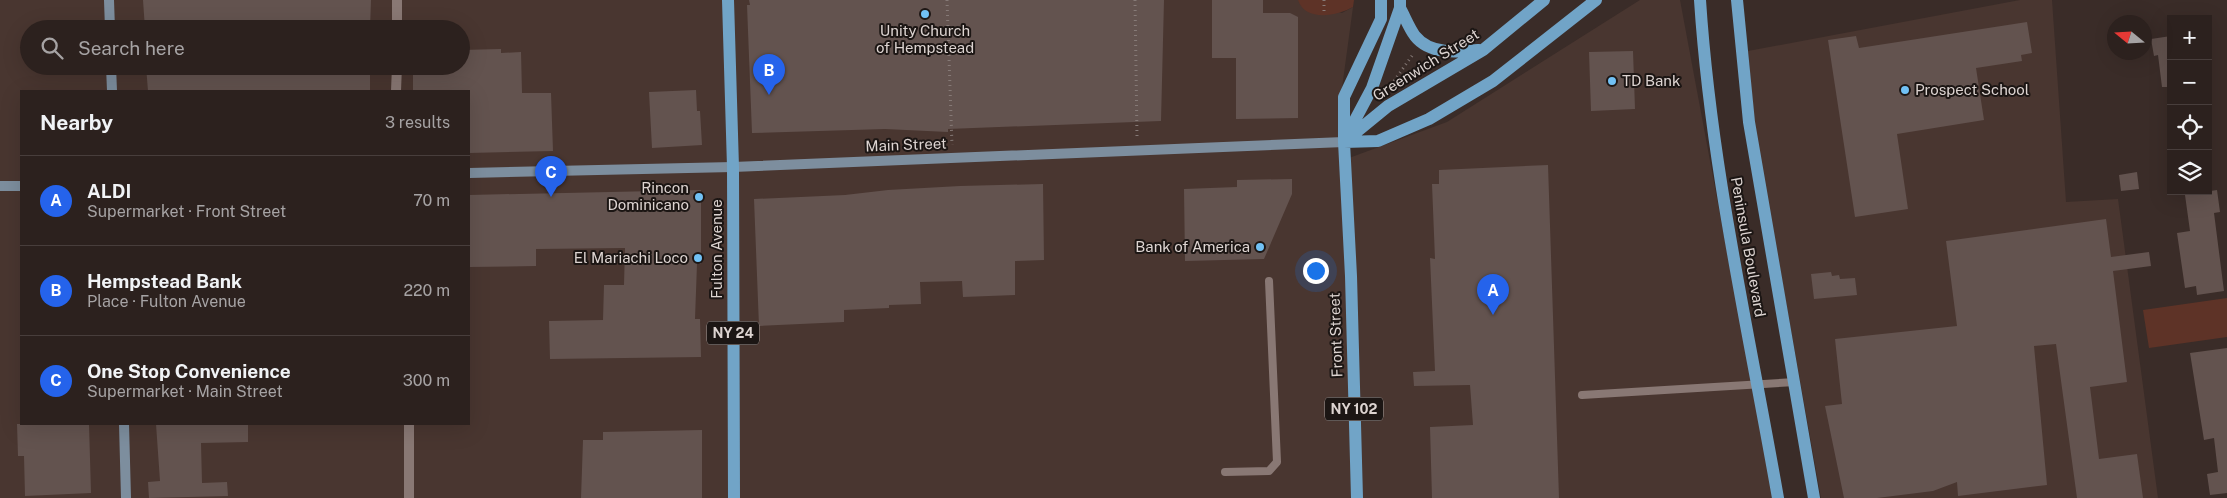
<!DOCTYPE html>
<html lang="en">
<head>
<meta charset="utf-8">
<style>
  :root { --surface:#2c211e; --page:#382e2b; --text:#f1f3f6; --muted:#a6a3a4; --line:#483e3c; --accent:#2563eb }
  body { margin:0; font-family:"Public Sans",sans-serif; background:var(--page); color:var(--text) }
  .controls { position:absolute; right:15px; top:15px; display:grid; overflow:hidden; border-radius:0px; box-shadow:0 5px 20px #0002 }
  .controls button { width:45px; height:45px; display:grid; place-items:center; padding:0; border:0; border-bottom:1px solid var(--line); background:var(--surface); color:var(--text); font:25px sans-serif }
  .compass { position:absolute; left:2107px; top:15px; width:45px; height:45px; border-radius:50%; background:var(--surface); box-shadow:0 5px 20px #0002; rotate:288deg }
  .you { position:absolute; left:1315px; top:270px; width:18px; height:18px; margin:-12px; border:4px solid #fff; border-radius:50%; background:#1a73e8; box-shadow:0 0 0 8px #1a73e833 }
  .badge { display:grid; place-items:center; width:32px; height:32px; border-radius:50%; background:var(--accent); color:#fff; font-size:16px; font-weight:700 }
  .pin { position:absolute; translate:-50% -41px; filter:drop-shadow(0 1px 2px #0008) }
  .pin::after { content:''; position:absolute; top:26px; width:18px; height:15px; background:inherit; clip-path:polygon(0 0,100% 0,50% 100%) }
  .list { margin:0; padding:0; list-style:none }
  h2 { display:flex; justify-content:space-between; align-items:center; height:65px; margin:0; padding:0 20px; font-size:21px }
  h2 small { font-size:16px; font-weight:400; color:var(--muted) }
  .list li { display:grid; grid-template-columns:32px 1fr auto; gap:15px; align-items:center; box-sizing:border-box; height:90px; padding:0 20px; border-top:1px solid var(--line) }
  .list b { display:block; font-size:19px; white-space:nowrap }
  .list p { margin:0; font-size:16px; white-space:nowrap; color:var(--muted) }
  .list em { font-size:16px; font-style:normal; color:var(--muted) }
  .icon { flex:none; width:28px; height:28px; fill:none; stroke:currentColor; stroke-width:2; stroke-linecap:round; stroke-linejoin:round }
  .map { position:relative; flex:none; width:2227px; height:498px; overflow:hidden }
  .search { position:absolute; background:var(--surface); box-shadow:0 5px 20px #0002; left:20px; top:20px; width:450px; height:55px; display:flex; align-items:center; gap:12px; box-sizing:border-box; padding:0 18px; border-radius:28px; color:var(--muted); font-size:19px }
  .panel { position:absolute; background:var(--surface); box-shadow:0 5px 20px #0002; left:20px; top:90px; width:450px; height:335px; border-radius:0px }
  .map>svg:first-child { display:block }
  .built { fill:#493630; fill-rule:evenodd }
  .green { fill:#5e3327 }
  .building { fill:#63534f }
  .lines { fill:none; stroke-linecap:round; stroke-linejoin:round }
  .path { stroke:#867a77; stroke-width:3; stroke-dasharray:1 4; stroke-linecap:butt }
  .lane { stroke:#897874; stroke-width:8 }
  .street { stroke:#897874; stroke-width:10 }
  .secondary { stroke:#7d8e9e; stroke-width:10 }
  .primary { stroke:#71a4c7; stroke-width:12 }
  .poi-dot { fill:#71c1f5; stroke:#1c1614; stroke-width:2 }
  .labels { text-anchor:middle; stroke-width:4; stroke-linejoin:round; paint-order:stroke }
  .shield { fill:#1c1614; stroke:#a39b98; stroke-width:1 }
  .shield-label { font-size:14px; font-weight:bold; fill:#ddd4d1 }
  .poi-label { font-size:15px; fill:#ddd4d1; stroke:#1c1614; text-anchor:end }
  .street-label { font-size:15px; fill:#ddd4d1; stroke:#1c1614 }
</style>
</head>
<body>
<div class="map">
<svg width="2227" height="498" viewBox="0 0 2227 498">
  <rect width="100%" height="100%" fill="#3a2c28"/>
  <path class="built" d="M0 0H1298L1342 13 1353 7 1341 95 1349 158 1447 122 1640 0H1680L1733 284 1777 498H0ZM29 29H461V66H29ZM21 91H469V424H21Z
    M2020 0H2052L2066 202 2118 199 2158 498H1821L1755 129 1748 51Z"/>
  <path class="green" d="M1298 0H1354L1353 7C1337 16 1305 22 1298 0Z
    M2227 298V337L2149 348 2143 310Z"/>
  <path class="building" d="M143 0H371L370 29H145Z
    M749 0H1164L1161 121 948 129V132L885 129 752 133 747 5H750Z
    M1212 0H1263V13H1290L1298 17V118L1236 119V58H1212Z
    M2027 22 2032 53 2021 55 2022 61 1976 68 1984 120 1897 134 1908 209 1855 217 1828 40 1856 36 1859 48Z
    M2171 36V87H2162L2158 55 2154 56 2151 39Z
    M501 49V53L521 52 522 93H551L553 151 469 153V91H413V66H461V50Z
    M1633 51 1635 109 1591 111 1589 52Z
    M146 66H370V91H148Z
    M696 90 697 111H700L702 145 652 148 649 92Z
    M1548 165 1559 498H1432L1430 427 1473 425 1470 385 1414 386 1413 372 1435 371 1430 258 1435 259 1432 184H1439V170Z
    M2137 172 2139 189 2121 191 2119 175Z
    M1292 179V194L1264 259 1185 261 1184 189 1237 187V180Z
    M1043 184 1044 260 1015 261V295L963 297 962 281 920 282 921 304 889 305V308L844 310V322L759 326 754 199 845 195 888 190 960 186Z
    M701 190V264H697L695 319H700L701 357 550 359 549 321 603 320 604 285H624L625 248 536 249V266L469 267V195Z
    M2217 190 2220 212 2214 213 2224 291 2197 295 2196 286 2185 288 2177 233 2190 231 2185 195Z
    M2106 219 2111 257 2149 252 2151 266 2113 271 2127 382 2090 387 2099 459 2137 454 2143 498H2077L2056 344 2034 346 2047 485 1958 496 1957 482 1933 491 1877 498H1844L1825 406 1842 404 1835 339 1957 326 1946 241Z
    M1831 272 1832 276 1839 275 1840 279 1855 278 1857 295 1814 299 1811 274Z
    M2227 348V493L2210 495 2207 474 2218 472 2214 438 2204 440 2190 353Z
    M17 424H89L91 493 25 496 24 456H18Z
    M156 424H248V442L201 443 202 483 227 482 228 496 149 498 148 482 160 481Z
    M702 430V498H581L583 440H603V432Z"/>
  <g class="lines">
    <path class="path" d="M947 0 952 145
      M1135 0 1137 137
      M1324 0V14
      M1394 81 1414 53"/>
    <path class="lane" d="M1582 395 1795 382
      M1225 472 1269 471 1277 462 1269 281"/>
    <path class="street" d="M397 29V0
      M396 91 397 66
      M409 498V424"/>
    <path class="secondary" d="M109 0 110 29
      M111 66 112 91
      M469 173 733 167 1344 142
      M0 186H21
      M124 424 126 498"/>
    <path class="primary" d="M728 0 733 167 734 498
      M1700 0C1711 168 1749 332 1778 498
      M1737 0 1749 122 1814 498
      M1400 8C1405 17 1409 28 1415 36 1430 55 1458 52 1479 50
      M1346 137 1372 88 1400 8V0
      M1344 142 1378 141 1429 119 1493 81 1596 0
      M1344 142 1388 106 1483 50 1544 0
      M1357 498 1351 276 1344 142V97L1381 19V0"/>
  </g>
  <g class="poi-dot">
    <circle cx="925" cy="14" r="5"/>
    <circle cx="1612" cy="81" r="5"/>
    <circle cx="1905" cy="90" r="5"/>
    <circle cx="699" cy="197" r="5"/>
    <circle cx="1260" cy="247" r="5"/>
    <circle cx="698" cy="258" r="5"/>
  </g>
  <g class="labels">
    <g class="shield">
      <rect x="707" y="321.5" width="52" height="23" rx="4"/>
      <rect x="1325" y="397.5" width="58" height="23" rx="4"/>
    </g>
    <g class="shield-label">
      <text x="733" y="338">NY 24</text>
      <text x="1354" y="414">NY 102</text>
    </g>
    <g class="poi-label">
      <text x="925" y="36" text-anchor="middle">Unity Church<tspan x="925" dy="17">of Hempstead</tspan></text>
      <text x="1622" y="86" text-anchor="start">TD Bank</text>
      <text x="1915" y="95" text-anchor="start">Prospect School</text>
      <text x="689" y="193">Rincon<tspan x="689" dy="17">Dominicano</tspan></text>
      <text x="1250" y="252">Bank of America</text>
      <text x="688" y="263">El Mariachi Loco</text>
    </g>
    <g class="street-label">
      <text transform="translate(1426 65) rotate(-32)" y="5">Greenwich Street</text>
      <text transform="translate(906 145) rotate(-2)" y="5">Main Street</text>
      <text transform="translate(1748 247) rotate(80)" y="5">Peninsula Boulevard</text>
      <text transform="translate(717 249) rotate(-90)" y="5">Fulton Avenue</text>
      <text transform="translate(1336 335) rotate(-92)" y="5">Front Street</text>
    </g>
  </g>
</svg>
<div class="controls">
<button>+</button>
<button>−</button>
<button><svg class="icon" aria-label="locate" viewBox="0 0 24 24"><circle cx="12" cy="12" r="6"/><path d="M12 2v4M12 18v4M2 12h4M18 12h4"/></svg></button>
<button><svg class="icon" aria-label="layers" viewBox="0 0 24 24"><path d="M12 4l9 5-9 5-9-5zM3 14l9 5 9-5"/></svg></button>
</div>
<svg class="compass" viewBox="-18 -18 36 36"><path d="M0-13l5 13h-10z" fill="#e53935"/><path d="M0 13l5-13h-10z" fill="#a6a3a4"/></svg>
<div class="you"></div>
<div class="pin badge" style="left:1493px;top:315px">A</div>
<div class="pin badge" style="left:769px;top:95px">B</div>
<div class="pin badge" style="left:551px;top:197px">C</div>
<div class="search"><svg class="icon" aria-label="search" viewBox="0 0 24 24"><circle cx="10" cy="10" r="6"/><path d="M15 15l6 6"/></svg>Search here</div>
<section class="panel">
<h2>Nearby<small>3 results</small></h2>
<ul class="list">
<li><span class="badge">A</span><div><b>ALDI</b><p>Supermarket · Front Street</p></div><em>70 m</em></li>
<li><span class="badge">B</span><div><b>Hempstead Bank</b><p>Place · Fulton Avenue</p></div><em>220 m</em></li>
<li><span class="badge">C</span><div><b>One Stop Convenience</b><p>Supermarket · Main Street</p></div><em>300 m</em></li>
</ul>
</section>
</div>
</body>
</html>
